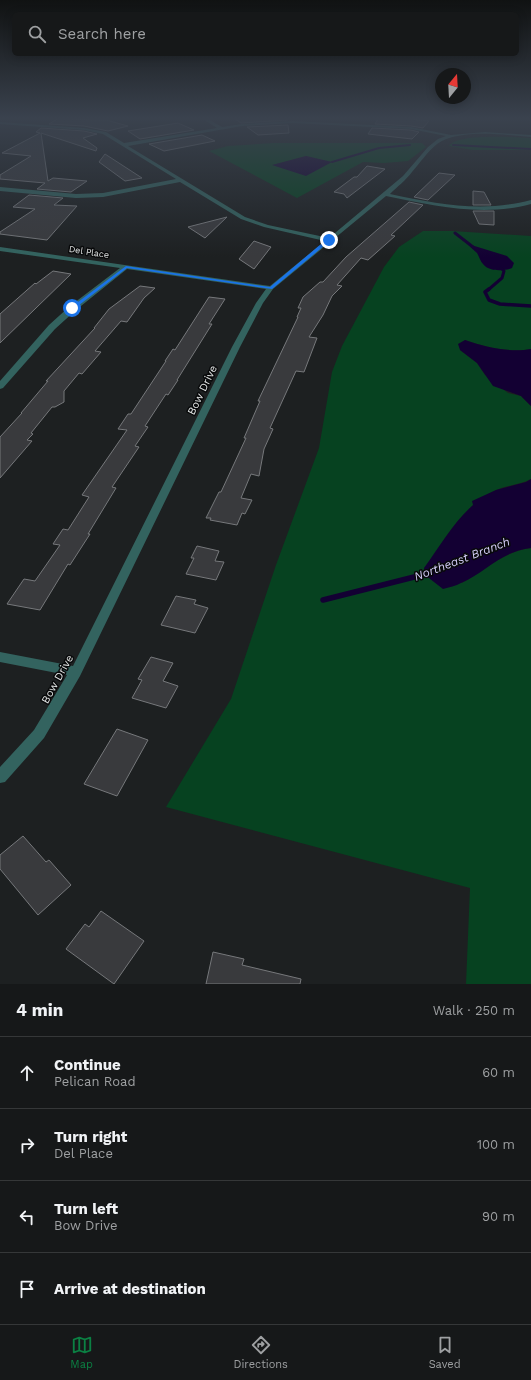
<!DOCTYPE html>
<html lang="en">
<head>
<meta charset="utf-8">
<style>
  :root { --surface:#161819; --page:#1f2122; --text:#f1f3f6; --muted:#9ea0a2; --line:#353738; --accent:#0b8043 }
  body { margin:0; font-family:"Work Sans",sans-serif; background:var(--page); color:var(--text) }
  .compass { position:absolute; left:435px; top:68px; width:36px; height:36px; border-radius:50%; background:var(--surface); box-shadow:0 2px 10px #0003; rotate:18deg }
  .stop { position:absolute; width:12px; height:12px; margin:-9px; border:3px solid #1a73e8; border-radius:50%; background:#fff }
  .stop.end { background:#1a73e8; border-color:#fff; box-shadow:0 1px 4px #0008 }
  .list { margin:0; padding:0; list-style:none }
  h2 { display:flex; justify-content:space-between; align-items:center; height:52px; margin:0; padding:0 16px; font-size:17px }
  h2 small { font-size:13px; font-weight:400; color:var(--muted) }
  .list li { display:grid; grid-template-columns:26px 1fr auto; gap:12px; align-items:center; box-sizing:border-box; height:72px; padding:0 16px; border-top:1px solid var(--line) }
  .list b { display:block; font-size:15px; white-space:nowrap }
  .list p { margin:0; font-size:13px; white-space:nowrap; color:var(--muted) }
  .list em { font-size:13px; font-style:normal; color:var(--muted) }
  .icon { flex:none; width:22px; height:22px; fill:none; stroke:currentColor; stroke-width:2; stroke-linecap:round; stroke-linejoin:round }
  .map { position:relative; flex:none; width:531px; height:984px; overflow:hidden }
  .search { position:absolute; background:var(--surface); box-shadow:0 2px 10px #0003; left:12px; right:12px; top:12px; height:44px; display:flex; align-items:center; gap:10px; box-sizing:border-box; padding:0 14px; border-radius:6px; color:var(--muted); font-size:15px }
  .sheet { height:340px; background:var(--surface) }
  nav { display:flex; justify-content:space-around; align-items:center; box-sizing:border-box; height:56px; border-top:1px solid var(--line); background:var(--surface); font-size:11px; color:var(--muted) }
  nav a { display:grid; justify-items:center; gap:2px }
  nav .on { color:var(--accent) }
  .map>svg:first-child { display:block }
  .green { fill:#064220; fill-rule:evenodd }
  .water { fill:#130033 }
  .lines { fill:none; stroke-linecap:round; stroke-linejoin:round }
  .stream-far3 { stroke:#130033; stroke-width:2 }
  .stream-far2 { stroke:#130033; stroke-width:3 }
  .stream-far1 { stroke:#130033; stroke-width:3.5 }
  .stream { stroke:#130033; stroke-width:5.5 }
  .building { fill:#393a3d; stroke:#76787b }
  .minor { fill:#33635f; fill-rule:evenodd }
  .route { fill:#1a73e8 }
  .labels { text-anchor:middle; stroke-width:3; stroke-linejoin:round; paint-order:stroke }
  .far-street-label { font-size:9px; fill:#e3e6e6; stroke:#08090a }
  .street-label { font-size:11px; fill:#e3e6e6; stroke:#08090a }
  .water-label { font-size:12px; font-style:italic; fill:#d4cdf8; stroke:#08090a }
</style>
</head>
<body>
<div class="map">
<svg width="531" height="984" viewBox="0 0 531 984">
  <rect width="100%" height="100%" fill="#1d2021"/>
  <path class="green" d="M512 137 531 138V150H473L449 146C457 135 497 137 512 137Z
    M274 143H422L426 147 408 161 384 163 363 162 297 198 209 151 228 146ZM306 156 331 162 272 165H273Z
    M423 231H452L531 236V349C511 353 485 347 465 340L460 350 477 363 485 375 508 393 521 396 531 406V479C520 485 507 485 496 490 470 503 452 526 438 550L462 583C484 570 505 551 531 548V984H466L470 888 166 807 231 699 276 565 319 448 332 372 342 346 384 267 399 247Z"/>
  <path class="water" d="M306 156 332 162 306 176 272 165Z
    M468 244 507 256 514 263 512 268C504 271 489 272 483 264 480 261 479 256 477 253 474 250 471 248 468 244Z
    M465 340C485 347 511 353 531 349V406L521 396 493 386 477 363 460 350 458 344Z
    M531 479V548C499 552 487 572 461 583 456 586 449 587 443 589L425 575 424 568C440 546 453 523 473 505L472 501 496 490 526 482Z"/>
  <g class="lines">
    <path class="stream-far3" d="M453 145 531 149
      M332 162 379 148 410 145"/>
    <path class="stream-far2" d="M455 233 473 247
      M488 290 502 278 504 271 501 268"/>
    <path class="stream-far1" d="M489 289 485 292 489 300 500 304 531 306"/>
    <path class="stream" d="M323 600 430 573"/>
  </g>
  <path class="building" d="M57 119 106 120 128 126 108 131 84 126 49 124Z
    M235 119H288V120L241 123Z
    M378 119H411L429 121 423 128 411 126 375 124Z
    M178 123 194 130 140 139 128 131Z
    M288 125 289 133 258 135 247 127Z
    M41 128 84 131 97 134 83 138 97 148 96 151 41 133 48 181 53 178 87 181 71 192 37 189 45 183 0 179V175L31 156 2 153 40 133 36 132Z
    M372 128 411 130 419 132 412 139 368 134Z
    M202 135 215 141 164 151 149 144Z
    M105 154 142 178 125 181 99 162Z
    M367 166 385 169 347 198 344 194 334 192 354 177H357Z
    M439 173 455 175 428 200 414 197Z
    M473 191 484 192 491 205H473Z
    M29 195 63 198 54 205 77 206 47 240 0 234V232L35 209 13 207Z
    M409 202 423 205 391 235 395 236 368 260 361 258 337 285 342 286 332 296 323 315 309 337 317 338 304 372 296 371 270 428 273 429 264 449 259 476 251 474 241 498 252 500 245 514 242 513 237 525 210 520 211 518H206L219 492H221L246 438H244L260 401H258L298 317H297L301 308H298L303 297 320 282H323L346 257Z
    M473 211H494V225L479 224Z
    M227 217 205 238 188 227Z
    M254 241 271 247 254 269 239 259Z
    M53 271 71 274 0 343V314L35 283 36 284Z
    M140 286 155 288 144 298 127 322 121 321 95 351 101 352 82 374 79 373 64 391V402L55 407H52L31 433 33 434 27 440 32 441 0 478V437L22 413H21L48 381H46L95 328H94L109 309Z
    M209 297 225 299 209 324H212L177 380H178L168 395 166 394 145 426 148 427 135 446 139 447 112 487 116 488 88 534H90L70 565 68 564 40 610 7 604 24 579 35 581 60 545 53 544 63 529 68 530 89 497 82 495 127 430 118 429 128 414H131L166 361H165L173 349 175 350Z
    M197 546 219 551 215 561 224 562 216 580 186 574 194 558H191Z
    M176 596 196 600 194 604 208 608 195 633 161 625Z
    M151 657 173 663 163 681 178 686 166 708 132 698 142 680 138 679Z
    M117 729 148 740 117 796 84 784Z
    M23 836 46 862 49 860 71 885 38 915 0 869V855Z
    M101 911 144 941 114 984 66 949 85 924 89 927Z
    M213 952 244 959 242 965 301 979 300 984H206Z"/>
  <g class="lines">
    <path class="minor" d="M203 119H208L222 127 242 124 293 121 411 127 451 135 485 132 531 135V137C505 135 459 128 437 144 427 152 420 163 412 172 406 180 397 187 390 194 438 204 482 213 531 200V204C483 217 435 206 386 196L273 289 263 303 240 347 80 676 44 738 5 782 0 783V767L34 730 67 675 0 662V652L73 666 232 347 256 303 266 289 127 269 76 310 55 329 3 388 0 389V381L49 325 70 306 120 268 0 251V247L270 286 325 241 264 227 241 219 180 182 103 197 76 198 0 191V187L76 194 103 193 176 179 103 134 84 130 0 124V122L84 128 106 132 124 143 217 128ZM293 123 411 129 446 136 438 139 428 147 403 176 329 238 268 225 245 217 128 146 242 126Z"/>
  </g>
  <linearGradient id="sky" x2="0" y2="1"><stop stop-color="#101212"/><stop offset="0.46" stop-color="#3a424e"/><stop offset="1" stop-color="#3a424e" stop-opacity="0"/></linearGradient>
  <rect width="531" height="257" fill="url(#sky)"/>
  <path class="route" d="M327 239 331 240 272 289 127 268 74 309 70 308 126 266 270 287Z"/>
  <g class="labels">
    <g class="far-street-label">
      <text transform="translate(89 252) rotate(9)" y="3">Del Place</text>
    </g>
    <g class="street-label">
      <text transform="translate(202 390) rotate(-64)" y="4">Bow Drive</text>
      <text transform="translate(57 679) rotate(-61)" y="4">Bow Drive</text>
    </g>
    <g class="water-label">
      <text transform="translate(462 559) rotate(-21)" y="4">Northeast Branch</text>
    </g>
  </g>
</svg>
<svg class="compass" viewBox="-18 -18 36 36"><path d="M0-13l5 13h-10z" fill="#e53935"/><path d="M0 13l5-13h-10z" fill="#9ea0a2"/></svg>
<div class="stop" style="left:72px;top:308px"></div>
<div class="stop end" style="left:329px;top:240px"></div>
<div class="search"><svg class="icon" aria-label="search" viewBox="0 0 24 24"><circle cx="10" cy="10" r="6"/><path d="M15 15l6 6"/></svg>Search here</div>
</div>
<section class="sheet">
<h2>4 min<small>Walk · 250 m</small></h2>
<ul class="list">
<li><svg class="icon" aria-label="ahead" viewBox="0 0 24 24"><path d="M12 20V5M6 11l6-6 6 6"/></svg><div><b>Continue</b><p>Pelican Road</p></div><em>60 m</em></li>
<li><svg class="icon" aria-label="right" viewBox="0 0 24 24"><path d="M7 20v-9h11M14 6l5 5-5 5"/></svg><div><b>Turn right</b><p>Del Place</p></div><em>100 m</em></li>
<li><svg class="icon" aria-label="left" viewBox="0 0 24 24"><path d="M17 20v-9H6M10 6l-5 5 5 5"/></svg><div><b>Turn left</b><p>Bow Drive</p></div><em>90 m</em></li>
<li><svg class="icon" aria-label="arrive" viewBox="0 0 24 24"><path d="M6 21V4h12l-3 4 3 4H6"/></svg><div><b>Arrive at destination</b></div></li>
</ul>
</section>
<nav>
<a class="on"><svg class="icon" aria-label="map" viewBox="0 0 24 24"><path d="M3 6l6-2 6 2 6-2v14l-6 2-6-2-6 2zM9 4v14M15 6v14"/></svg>Map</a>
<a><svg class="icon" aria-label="directions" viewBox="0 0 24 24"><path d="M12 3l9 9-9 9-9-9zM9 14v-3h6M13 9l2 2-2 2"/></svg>Directions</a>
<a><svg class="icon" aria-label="saved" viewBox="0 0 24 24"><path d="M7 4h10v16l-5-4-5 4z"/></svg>Saved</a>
</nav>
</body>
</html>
